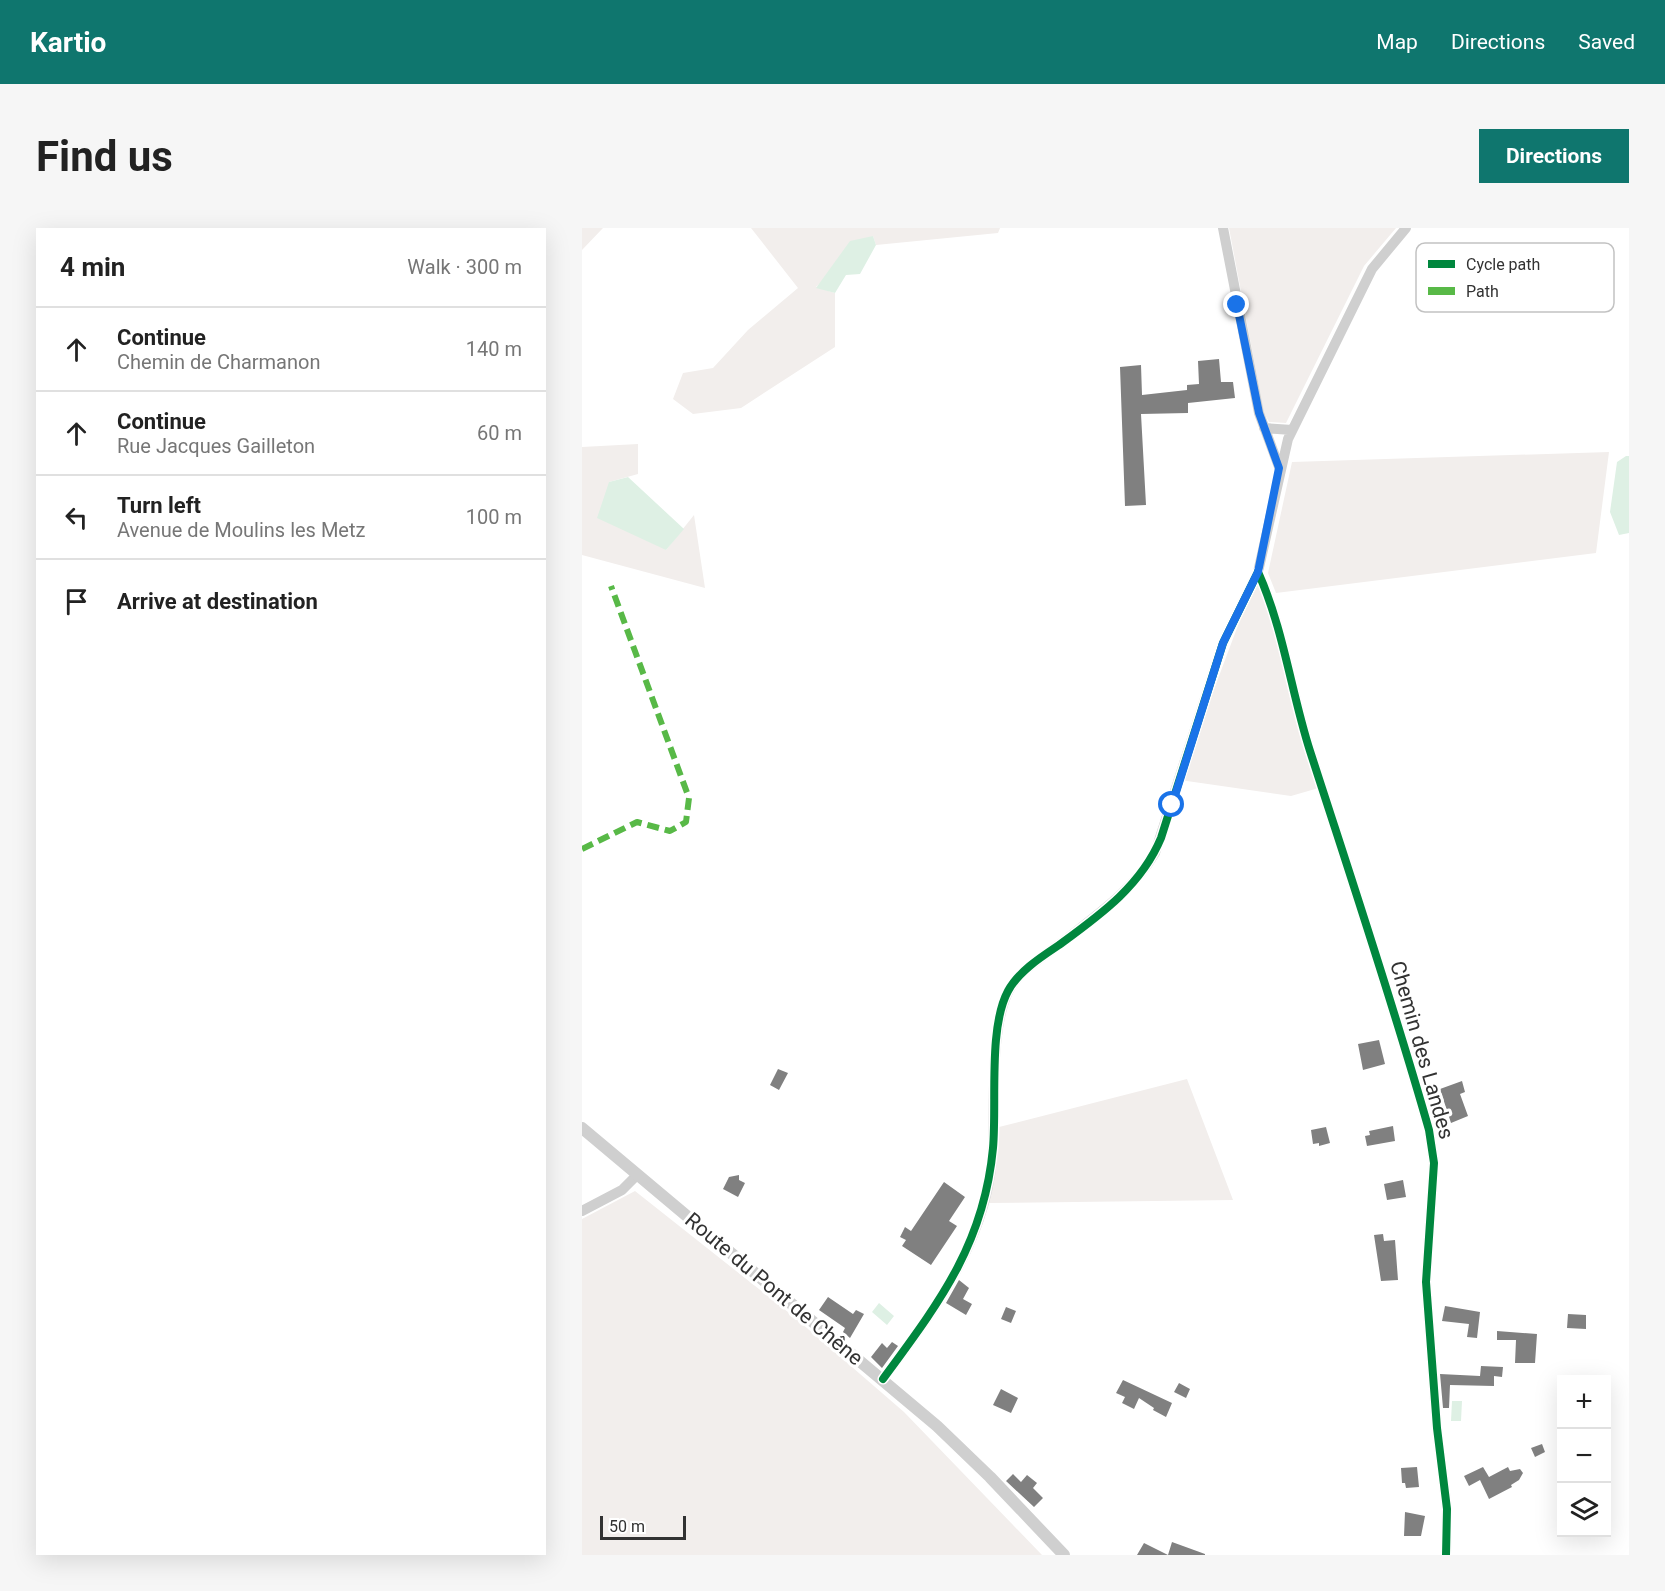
<!DOCTYPE html>
<html lang="en">
<head>
<meta charset="utf-8">
<style>
  :root { --surface:#fff; --page:#f6f6f6; --text:#222; --muted:#767676; --line:#e0e0e0; --accent:#0f766e }
  body { margin:0; font-family:Roboto,sans-serif; background:var(--page); color:var(--text) }
  .controls { position:absolute; right:18px; bottom:18px; display:grid; overflow:hidden; border-radius:0px; box-shadow:0 6px 24px #0002 }
  .controls button { width:54px; height:54px; display:grid; place-items:center; padding:0; border:0; border-bottom:2px solid var(--line); background:var(--surface); color:var(--text); font:30px sans-serif }
  .scale { position:absolute; left:18px; bottom:15px; width:86px; box-sizing:border-box; padding-left:6px; border:3px solid #323232; border-top:0; font-size:16px; line-height:21px; white-space:nowrap; color:#323232; -webkit-text-stroke:4px #fff; paint-order:stroke }
  .stop { position:absolute; width:18px; height:18px; margin:-14px; border:4px solid #1a73e8; border-radius:50%; background:#fff }
  .stop.end { background:#1a73e8; border-color:#fff; box-shadow:0 2px 6px #0008 }
  .list { margin:0; padding:0; list-style:none }
  h2 { display:flex; justify-content:space-between; align-items:center; height:78px; margin:0; padding:0 24px; font-size:26px }
  h2 small { font-size:20px; font-weight:400; color:var(--muted) }
  .list li { display:grid; grid-template-columns:39px 1fr auto; gap:18px; align-items:center; box-sizing:border-box; height:84px; padding:0 24px; border-top:2px solid var(--line) }
  .list b { display:block; font-size:22px; white-space:nowrap }
  .list p { margin:0; font-size:20px; white-space:nowrap; color:var(--muted) }
  .list em { font-size:20px; font-style:normal; color:var(--muted) }
  .icon { flex:none; width:33px; height:33px; fill:none; stroke:currentColor; stroke-width:2; stroke-linecap:round; stroke-linejoin:round }
  .map { position:relative; flex:none; width:1047px; height:1327px; overflow:hidden; border-radius:0px }
  header { display:flex; align-items:center; gap:36px; box-sizing:border-box; height:84px; padding:0 30px; background:var(--accent); color:#fff }
  header strong { font-size:28px }
  nav { display:flex; gap:33px; margin-inline-start:auto; font-size:21px }
  .intro { display:flex; align-items:center; justify-content:space-between; box-sizing:border-box; height:144px; padding:0 36px }
  h1 { margin:0; font-size:42px }
  .button { padding:15px 27px; border-radius:0px; background:var(--accent); color:#fff; font-size:21px; font-weight:700 }
  main { display:flex; gap:36px; padding:0 36px }
  aside { flex:1; background:var(--surface); border-radius:0px; box-shadow:0 6px 24px #0002 }
  .map>svg:first-child { display:block }
  .green { fill:#f2eeec }
  .water { fill:#def0e4 }
  .building { fill:#808080 }
  .lines { fill:none; stroke-linecap:round; stroke-linejoin:round }
  .minor { stroke:#cfcfcf; stroke-width:10 }
  .tertiary { stroke:#cfcfcf; stroke-width:12 }
  .quiet { stroke:#58b947; stroke-width:6; stroke-dasharray:12 6; stroke-linecap:butt }
  .cycleway-casing { stroke:#fff; stroke-width:11 }
  .cycleway { stroke:#00873e; stroke-width:8 }
  .route { stroke:#1a73e8; stroke-width:8 }
  .labels { text-anchor:middle; stroke-width:6; stroke-linejoin:round; paint-order:stroke }
  .street-label { font-size:21px; fill:#323232; stroke:#fff }
  .key { fill:#fff; stroke:#c2c2c2; stroke-width:1.5 }
  .key-label { font-size:16px; fill:#323232 }
</style>
</head>
<body>
<header>
<strong>Kartio</strong>
<nav><a>Map</a><a>Directions</a><a>Saved</a></nav>
</header>
<div class="intro"><h1>Find us</h1><a class="button">Directions</a></div>
<main>
<aside>
<h2>4 min<small>Walk · 300 m</small></h2>
<ul class="list">
<li><svg class="icon" aria-label="ahead" viewBox="0 0 24 24"><path d="M12 20V5M6 11l6-6 6 6"/></svg><div><b>Continue</b><p>Chemin de Charmanon</p></div><em>140 m</em></li>
<li><svg class="icon" aria-label="ahead" viewBox="0 0 24 24"><path d="M12 20V5M6 11l6-6 6 6"/></svg><div><b>Continue</b><p>Rue Jacques Gailleton</p></div><em>60 m</em></li>
<li><svg class="icon" aria-label="left" viewBox="0 0 24 24"><path d="M17 20v-9H6M10 6l-5 5 5 5"/></svg><div><b>Turn left</b><p>Avenue de Moulins les Metz</p></div><em>100 m</em></li>
<li><svg class="icon" aria-label="arrive" viewBox="0 0 24 24"><path d="M6 21V4h12l-3 4 3 4H6"/></svg><div><b>Arrive at destination</b></div></li>
</ul>
</aside>
<div class="map">
<svg width="1047" height="1327" viewBox="0 0 1047 1327">
  <rect width="100%" height="100%" fill="#fff"/>
  <path class="green" d="M0 0H21L0 22Z
    M169 0H418L416 5 294 17 291 8 234 59 253 65V119L159 180 111 186 91 171 101 145 131 140 166 102 216 60Z
    M647 0H814L782 38 704 195 687 194 682 185Z
    M56 216V246L27 254 84 322 112 287 123 360 0 327V219Z
    M1027 224 1014 325 694 365 686 345 710 234Z
    M676 344 740 559 709 568 598 552Z
    M605 851 651 972 406 975 417 899Z
    M53 963 211 1088 322 1184 460 1327H0V991Z"/>
  <path class="water" d="M291 8 294 17 278 46 264 47 253 65 234 60 268 13Z
    M1044 228H1047V305L1037 307 1028 284 1035 234Z
    M46 249 102 301 84 322 15 290 27 254Z
    M297 1075 312 1088 305 1097 290 1084Z
    M870 1173H880L879 1193H869Z"/>
  <path class="building" d="M637 131 639 154H651L653 170 606 175V185L559 186 564 277 543 278 538 139 559 137 560 167 605 162V157L617 156 616 133Z
    M797 812 803 836 781 842 776 816Z
    M196 841 206 845 197 862 188 857Z
    M880 853 883 864 878 866 886 888 869 895 858 861Z
    M811 898 813 913 785 918 783 908 788 907 787 903Z
    M744 899 748 915 737 918V915L731 916 729 902Z
    M157 947V952L163 955 156 969 141 961 147 949Z
    M821 952 824 969 805 972 802 956Z
    M362 954 383 969 367 993 375 998 349 1037 320 1018 324 1012 318 1009 323 999 329 1003Z
    M801 1006 802 1013 813 1012 816 1052 799 1053 792 1007Z
    M377 1052 387 1060 381 1071 390 1076 384 1087 364 1075Z
    M246 1069 271 1086 274 1082 282 1086 268 1110 261 1104 263 1100 237 1082Z
    M863 1078 898 1084 895 1110 885 1109 887 1096 860 1093Z
    M424 1079 434 1083 429 1095 419 1091Z
    M986 1086 1004 1087V1101L985 1100Z
    M915 1103 955 1106 953 1135H933L934 1112H915Z
    M310 1114 316 1118 300 1140 289 1129 300 1115 305 1120Z
    M899 1138 921 1139 920 1149 912 1148V1158L868 1157 867 1180H861L858 1146 898 1148Z
    M541 1152 590 1175 584 1189 571 1182 572 1180 557 1170 552 1181 540 1175 543 1169 534 1165Z
    M597 1155 608 1161 604 1170 592 1164Z
    M419 1161 436 1170 429 1185 411 1177Z
    M960 1216 963 1224 953 1229 949 1220Z
    M835 1239 837 1259 824 1260 823 1255H820L819 1240Z
    M901 1239 907 1249 926 1239 928 1243 938 1241 941 1245 937 1252 929 1257 930 1259 907 1271 898 1252 887 1258 882 1248Z
    M431 1246 439 1254 445 1247 455 1255 451 1260 461 1270 452 1279 424 1253Z
    M823 1284 843 1288 839 1308H822Z
    M590 1314 623 1326V1327H586Z
    M562 1315 586 1327H555Z"/>
  <g class="lines">
    <path class="minor" d="M641 0 677 185 697 239
      M682 200 710 202
      M676 344C702 402 709 464 728 523 769 650 811 775 847 902L852 935 844 1054 855 1200 865 1281 864 1327
      M0 983 40 962 55 947
      M301 1151C353 1081 408 1009 411 917 413 875 408 801 426 764 437 742 463 727 482 713 516 686 550 663 573 625L641 415 676 344 706 211 790 41 824 0"/>
    <path class="tertiary" d="M0 900 355 1198 408 1249 482 1327"/>
    <path class="quiet" d="M0 621 55 594 88 603 104 594 107 570 29 358"/>
    <defs>
      <path id="cycleway" d="M676 344C702 402 709 464 728 523 769 650 811 775 847 902L852 935 844 1054 855 1200 865 1281 864 1327
        M301 1151C356 1076 402 1017 411 920 415 876 406 800 426 763 437 743 459 729 477 717 518 687 559 658 579 610L641 415 676 344"/>
    </defs>
    <use href="#cycleway" class="cycleway-casing"/>
    <use href="#cycleway" class="cycleway"/>
  </g>
  <g class="lines">
    <path class="route" d="M590 577 641 415 676 344 697 240 677 185 655 77"/>
  </g>
  <g class="labels">
    <g class="street-label">
      <text transform="translate(840 822) rotate(74)" y="7">Chemin des Landes</text>
      <text transform="translate(192 1061) rotate(40)" y="7">Route du Pont de Chêne</text>
    </g>
  </g>
  <rect x="834" y="15" width="198" height="69" rx="9" class="key"/>
  <rect x="846" y="32" width="27" height="8" fill="#00873e"/>
  <rect x="846" y="59" width="27" height="8" fill="#58b947"/>
  <g class="key-label">
    <text x="884" y="42">Cycle path</text>
    <text x="884" y="69">Path</text>
  </g>
</svg>
<div class="controls">
<button>+</button>
<button>−</button>
<button><svg class="icon" aria-label="layers" viewBox="0 0 24 24"><path d="M12 4l9 5-9 5-9-5zM3 14l9 5 9-5"/></svg></button>
</div>
<div class="scale">50 m</div>
<div class="stop" style="left:590px;top:577px"></div>
<div class="stop end" style="left:655px;top:77px"></div>
</div>
</main>
</body>
</html>
